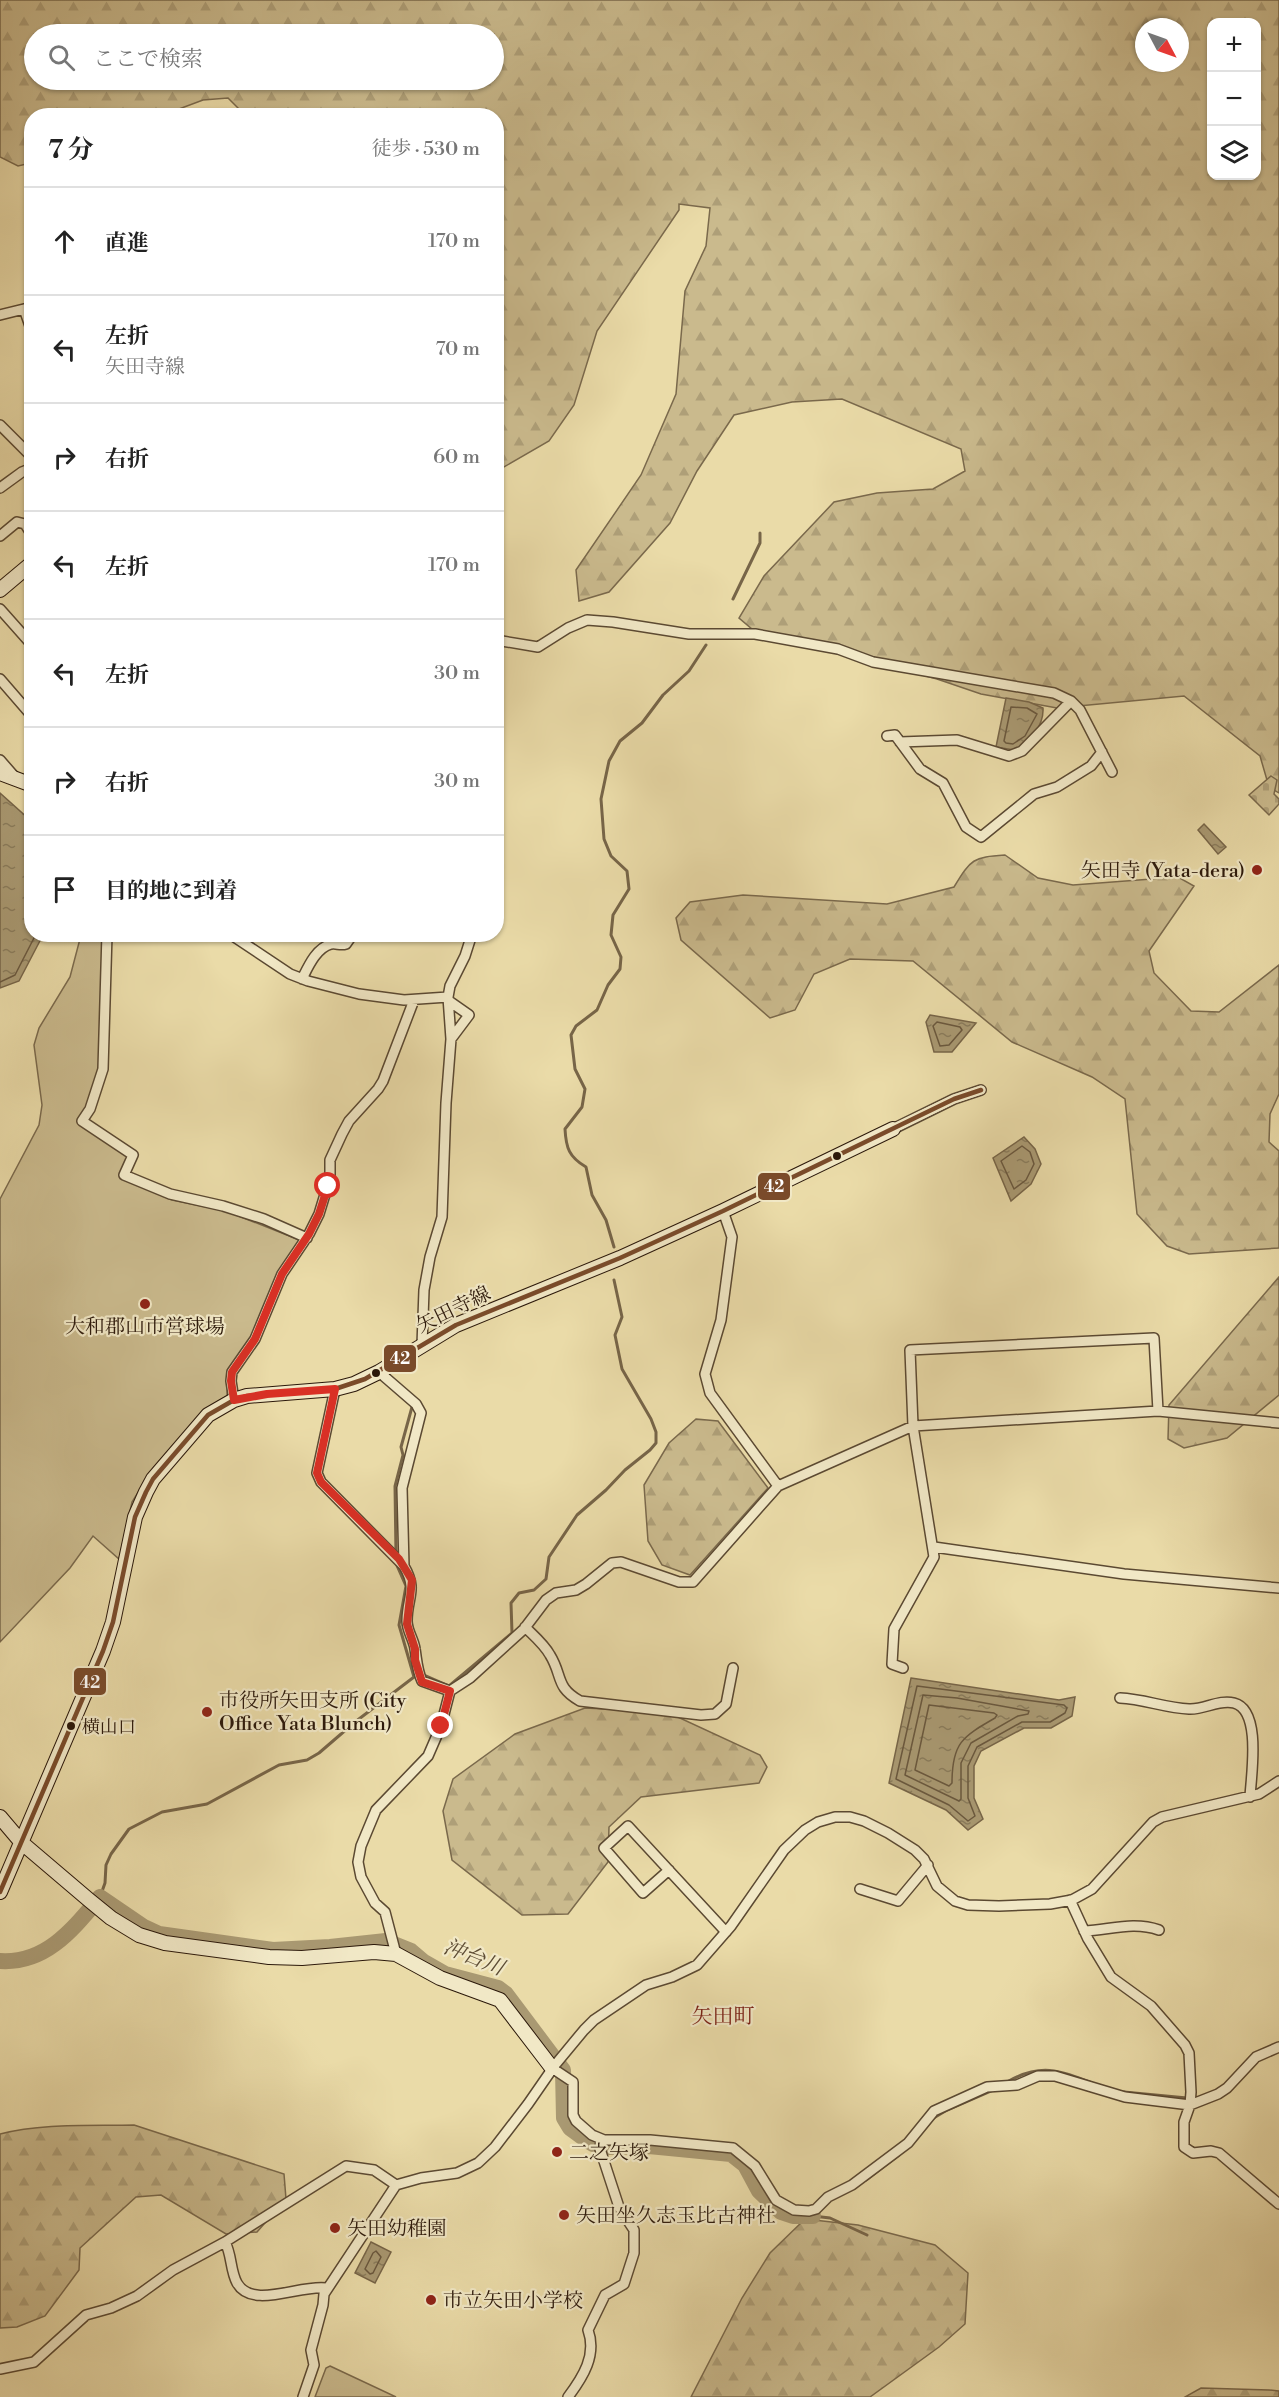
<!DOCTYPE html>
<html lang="ja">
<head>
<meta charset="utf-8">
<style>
  :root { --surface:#fff; --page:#f2f2f2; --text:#222; --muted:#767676; --line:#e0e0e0 }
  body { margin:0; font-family:"Libre Bodoni","Noto Serif JP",serif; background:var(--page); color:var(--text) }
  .controls { position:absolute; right:18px; top:18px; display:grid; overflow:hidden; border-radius:12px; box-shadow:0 2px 4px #0004 }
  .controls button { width:54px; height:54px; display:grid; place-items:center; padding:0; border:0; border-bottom:2px solid var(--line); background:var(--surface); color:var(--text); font:30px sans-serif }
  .compass { position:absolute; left:1135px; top:18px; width:54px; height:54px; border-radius:50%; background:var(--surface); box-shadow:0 2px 4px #0004; rotate:131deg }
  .stop { position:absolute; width:18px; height:18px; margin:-14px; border:4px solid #d93025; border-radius:50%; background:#fff }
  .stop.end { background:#d93025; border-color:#fff; box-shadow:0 2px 6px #0008 }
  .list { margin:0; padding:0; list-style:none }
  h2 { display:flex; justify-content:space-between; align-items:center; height:78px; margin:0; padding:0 24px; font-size:26px }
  h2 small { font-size:20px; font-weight:400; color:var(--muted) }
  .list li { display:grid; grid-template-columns:39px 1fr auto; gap:18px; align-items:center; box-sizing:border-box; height:108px; padding:0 24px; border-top:2px solid var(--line) }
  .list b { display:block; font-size:22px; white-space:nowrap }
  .list p { margin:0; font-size:20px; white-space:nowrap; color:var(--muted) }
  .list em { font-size:20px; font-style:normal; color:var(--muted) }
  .icon { flex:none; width:33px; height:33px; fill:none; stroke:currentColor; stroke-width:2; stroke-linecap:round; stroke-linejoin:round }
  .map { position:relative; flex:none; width:1279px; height:2397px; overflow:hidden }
  .search { position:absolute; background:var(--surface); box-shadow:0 2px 4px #0004; left:24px; top:24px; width:480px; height:66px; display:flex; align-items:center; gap:15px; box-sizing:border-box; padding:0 21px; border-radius:33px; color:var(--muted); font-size:22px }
  .panel { position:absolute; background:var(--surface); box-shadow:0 2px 4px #0004; left:24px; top:108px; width:480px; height:834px; border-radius:24px }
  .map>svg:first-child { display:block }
  .forest { fill:url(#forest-firs); stroke:#7a694c; stroke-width:1.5; fill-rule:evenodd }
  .cemetery { fill:url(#cemetery-stones); stroke:#7a694c; stroke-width:1.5 }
  .green { fill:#caba8d; stroke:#7a694c; stroke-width:1.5 }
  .water { fill:url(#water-ripples); stroke:#776548; stroke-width:1.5 }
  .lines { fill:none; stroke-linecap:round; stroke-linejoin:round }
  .shore { stroke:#6a583e; stroke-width:1.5 }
  .stream { stroke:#776548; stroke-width:3 }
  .river { stroke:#a99972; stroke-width:16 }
  .street-casing { stroke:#5b4932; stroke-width:12 }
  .secondary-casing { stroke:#2b180a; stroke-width:16 }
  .street { stroke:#f1e8c6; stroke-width:9 }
  .secondary { stroke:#f1e8c6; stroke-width:14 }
  .bus-1-casing { stroke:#f1e8c6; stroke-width:9 }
  .bus-1 { stroke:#7a4b2a; stroke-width:4.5 }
  .route { stroke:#d93025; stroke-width:8 }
  .poi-dot { fill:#8f2418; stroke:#f1e8c6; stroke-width:2 }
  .bus-dot { fill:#2b180a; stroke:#f1e8c6; stroke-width:2 }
  .labels { text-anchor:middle; stroke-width:4.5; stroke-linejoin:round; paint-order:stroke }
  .bus-label { font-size:18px; fill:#2b180a; stroke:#f1e8c6; text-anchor:start }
  .poi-label { font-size:20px; fill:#2b180a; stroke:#f1e8c6; text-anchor:start }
  .street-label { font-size:20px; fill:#2b180a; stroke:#f1e8c6 }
  .water-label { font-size:21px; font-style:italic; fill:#5d4c34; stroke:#f1e8c6 }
  .neighbourhood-label { font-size:21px; fill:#7a1f14; stroke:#f1e8c6 }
  .line-badge { stroke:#f1e8c6; stroke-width:2 }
  .badge-label { font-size:16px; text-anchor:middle; font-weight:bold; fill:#fff }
</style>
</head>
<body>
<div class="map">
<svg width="1279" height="2397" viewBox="0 0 1279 2397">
  <defs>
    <pattern id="forest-firs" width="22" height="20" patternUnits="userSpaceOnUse" patternTransform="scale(1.5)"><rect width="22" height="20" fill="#caba8d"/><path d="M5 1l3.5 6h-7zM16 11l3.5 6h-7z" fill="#ae9f78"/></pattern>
    <pattern id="cemetery-stones" width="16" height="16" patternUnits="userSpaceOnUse" patternTransform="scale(1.5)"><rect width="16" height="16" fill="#caba8d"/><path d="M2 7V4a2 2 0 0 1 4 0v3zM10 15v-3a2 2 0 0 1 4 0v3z" fill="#ae9f78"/></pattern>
    <pattern id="water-ripples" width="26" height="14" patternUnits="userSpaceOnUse" patternTransform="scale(1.5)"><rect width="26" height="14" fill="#a99972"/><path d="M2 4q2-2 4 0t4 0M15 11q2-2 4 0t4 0" fill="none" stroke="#8a7c5c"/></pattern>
  </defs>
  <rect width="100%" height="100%" fill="#eadba8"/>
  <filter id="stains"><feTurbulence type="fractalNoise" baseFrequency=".00333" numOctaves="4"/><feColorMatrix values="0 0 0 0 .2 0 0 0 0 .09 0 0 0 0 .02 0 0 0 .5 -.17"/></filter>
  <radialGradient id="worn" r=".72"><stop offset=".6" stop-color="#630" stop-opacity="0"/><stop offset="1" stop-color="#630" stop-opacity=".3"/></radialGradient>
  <path class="forest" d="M0 0H1279V793L1269 787 1260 756 1184 696 1057 708 981 694 937 679 752 629 739 618 764 576 834 502 877 493 933 489 965 471 961 449 842 399 792 402 734 415 697 471 670 523 609 592 579 601 576 570 641 475 676 394 685 291 706 246 710 208 679 204V210L597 331 574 405 549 441 497 471 496 116 245 115 228 98 203 100 163 115 32 116 31 163 18 166 0 157ZM1212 22H1256V176H1212ZM1144 27H1180V63H1144ZM34 34H494V80H34Z
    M1005 855 1038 878 1073 885 1178 877 1194 886 1149 951 1154 973 1191 1011 1219 1012 1279 965V1094L1270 1114 1269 1142 1279 1151V1248L1189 1254 1167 1246 1137 1214 1125 1099 1092 1077 1012 1042 913 961 850 959 814 974 795 1010 770 1018 681 940 676 918 690 902 743 895 887 904 954 887C971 859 973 857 1005 855Z
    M1279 1277V1395L1227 1438 1184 1448 1168 1439 1169 1405Z
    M696 1419 718 1421 768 1488 690 1575 662 1565 648 1541 644 1485 669 1443Z
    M585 1708 667 1712 760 1755 767 1767 759 1783 641 1797 609 1827 608 1862 568 1914 522 1915 452 1860 443 1811 453 1779 515 1734Z
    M134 2125 284 2174 286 2199 257 2232 226 2234 161 2195 136 2197 80 2248 79 2270 45 2316 17 2327 0 2328V2134C42 2123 91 2126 134 2125Z
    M805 2219 858 2225 935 2245 968 2273 965 2324 939 2347 870 2397H691L742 2298 770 2253Z
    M1201 2388 1269 2390 1279 2391V2397H1185Z"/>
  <path class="cemetery" d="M1271 776 1277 780 1274 794 1279 799V804L1269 815 1249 795Z"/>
  <path class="green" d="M81 935H104L99 1081 82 1125 130 1156 121 1178 172 1200 226 1211 302 1241 252 1336 228 1375 227 1396 204 1410 154 1467 132 1502 119 1559 93 1536 70 1568 0 1642V1199L39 1125 42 1105 34 1045 39 1028 70 977Z
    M330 2366 396 2397H315L326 2368Z"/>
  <path class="water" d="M1006 698 1029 702 1043 708C1044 724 1030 745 1014 750L996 747Z
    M0 793 29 819 31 818 32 934 43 935 19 981 0 988Z
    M1204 824 1226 847 1218 854 1198 830Z
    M930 1015 976 1023 952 1052H934L926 1022Z
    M1024 1137 1035 1149 1041 1164 1031 1184 1011 1201 993 1158Z
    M911 1678 1059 1700 1075 1697 1072 1716 1051 1728H1024L981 1751 974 1766V1798L983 1819 968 1830 946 1810 889 1783Z
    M371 2242 391 2252 375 2283 355 2273Z"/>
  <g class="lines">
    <path class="shore" d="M1011 707 1027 708 1037 714 1025 736 1013 744 1006 743 1004 741Z
      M0 982 15 975 36 934
      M937 1022 960 1027 962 1030 949 1045 940 1046 933 1026Z
      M1022 1146 1030 1152 1034 1164 1026 1180 1014 1189 1001 1161Z
      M917 1686 1064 1705 1067 1708 1065 1713 1050 1722H1022L977 1747 968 1766V1798L975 1816 968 1821 949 1805 896 1779Z
      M923 1695 957 1698 1029 1711 1028 1714 1018 1716 971 1743 961 1763V1799L959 1801 905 1775Z
      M929 1705 994 1713 997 1715 995 1718C962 1737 952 1743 952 1783L949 1786 915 1770Z
      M376 2251 381 2257 373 2273 370 2274 365 2269 373 2253Z"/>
    <path class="stream" d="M733 599 760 543V533
      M614 1247 606 1220 592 1195 586 1167C569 1157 566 1148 565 1129L582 1107 585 1089 575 1069 571 1035 576 1026 597 1010 608 985 620 969 621 957 611 935 613 915 629 889 627 871 611 856 604 839 601 799 609 761 620 741 642 723 663 695 689 671 706 645
      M396 1554 395 1486 403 1455 401 1447 412 1407
      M395 1561 406 1586 399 1625 414 1677
      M100 1897 105 1883 106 1865 111 1854 129 1829 162 1812 207 1804 279 1765 307 1760 319 1753 355 1722 414 1677 424 1675 449 1686 512 1633 511 1603 519 1593 534 1590 546 1579 549 1557 577 1515 606 1490 625 1470 650 1450 656 1443V1432L651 1419 622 1369 615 1335 622 1317 614 1280
      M1007 2082C1040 2063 1059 2070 1092 2083
      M1124 2092 1187 2098
      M932 2119 947 2110 993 2090
      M866 2180 899 2155
      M813 2216 830 2218 867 2235"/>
    <path class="river" d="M0 1961C46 1964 73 1929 100 1897L144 1927 159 1934 273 1950 330 1947 386 1941 411 1951 424 1962 445 1974 498 1988 506 1994 563 2070 564 2118 570 2128 585 2139 593 2144 607 2147 649 2146 731 2154 745 2165 759 2191 781 2212 793 2216H813"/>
    <defs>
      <path id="street" d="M24 309 30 326
        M0 315 32 307
        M0 425 32 457
        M0 488 22 472 32 468
        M0 536 17 522 25 524 32 535
        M0 609 32 645
        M496 638 502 641 538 647 568 628 587 620 613 622 689 634H755L838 649 873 662 1054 693 1071 701 1080 710 1112 772
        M0 679 32 716
        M887 736 895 735 920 769 943 783 966 827 981 837 1034 794 1057 787 1091 766 1102 752
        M900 742 957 740 1009 756 1022 751 1071 701
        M0 760 14 776
        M107 934 103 1069 90 1109 82 1121 133 1155 124 1175 170 1194 223 1206 264 1219 307 1238
        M230 934 290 974 308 981 359 994 404 1000 448 997
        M302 979C308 967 316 948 331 944 337 943 340 946 346 944L353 934
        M449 1001 469 1015 451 1039
        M893 1129 954 1099 981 1090
        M723 1211 732 1237 721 1320 705 1374 710 1393 778 1486 913 1426 1158 1411 1279 1423
        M422 1345 424 1290 430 1257 442 1217 446 1103 451 1039 448 997 450 986 465 956 472 934
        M379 1372 416 1404 421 1413 402 1488 404 1566
        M335 1389 317 1473 321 1482 404 1566C418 1590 407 1597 407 1621 407 1631 414 1640 415 1649 417 1661 417 1670 422 1681L450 1691
        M234 1400 231 1381 232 1372 255 1339 282 1274 309 1234 319 1214 330 1178V1160L342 1134 349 1121 378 1089 383 1081 414 1000
        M934 1547 1124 1574 1279 1588
        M525 1627C534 1636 544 1644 550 1655 563 1676 555 1687 580 1701L701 1715 715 1714 726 1704 733 1668
        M903 1668 892 1664 894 1629 934 1557 913 1426 910 1350 1154 1338 1158 1411
        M1120 1698C1144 1699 1165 1708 1189 1709 1204 1710 1219 1699 1234 1703 1262 1710 1251 1776 1250 1797
        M669 1870 643 1893 604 1848 628 1826 726 1932
        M860 1889 898 1901 928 1865
        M1070 1900 1088 1939 1111 1977 1151 2006 1185 2045 1189 2053 1191 2092 1190 2105 1184 2122V2147L1193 2153 1211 2151 1219 2153 1279 2204
        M1084 1931C1110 1930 1133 1921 1159 1930
        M396 1954 385 1912 375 1903 361 1877 358 1862 361 1846 376 1810 428 1756 441 1726 450 1691 470 1678 524 1629 546 1600 556 1593 576 1590 586 1584 612 1563 621 1562 679 1582H693L778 1486
        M552 2068 573 2082V2115L576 2121 592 2135 604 2140H650L733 2148 755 2166 776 2200 794 2210 809 2211 816 2209 828 2197 852 2185 908 2143 934 2111 987 2087 1017 2085 1038 2076H1055L1125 2097 1190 2105 1218 2094 1227 2088 1256 2057 1279 2047
        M225 2242C232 2255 230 2270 237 2283 252 2310 301 2284 326 2288
        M0 2369 34 2362 86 2315 111 2308 137 2296 173 2270 225 2242 346 2166 374 2170 396 2185
        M303 2397 314 2365 311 2350 323 2305 324 2294 396 2185 421 2178 457 2173 478 2163 495 2147 528 2104 555 2065 584 2030 594 2020 646 1985 672 1977 697 1965 731 1926 784 1850 805 1830 818 1822 835 1817H850L864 1821 888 1833 915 1850 924 1859 937 1886 955 1901 968 1905 999 1906 1050 1904 1072 1900 1092 1889 1153 1822 1162 1817 1259 1794 1279 1781
        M568 2397C583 2377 597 2355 588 2330L605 2295 624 2284 634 2253V2230L619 2207 600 2149 601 2139"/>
      <path id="secondary" d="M0 590 32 563
        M0 773 32 785
        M0 1817 22 1843 89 1900 111 1918 139 1935 165 1943 269 1957 302 1958 374 1952 396 1954 440 1978 500 2000 552 2068
        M0 1892 103 1651 113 1622 135 1517 146 1492 153 1479 208 1415 234 1400 247 1396 335 1389 354 1384 379 1372 456 1325 620 1258 723 1211 893 1129"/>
    </defs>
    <use href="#street" class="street-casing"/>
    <use href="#secondary" class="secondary-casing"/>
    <use href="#street" class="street"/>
    <use href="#secondary" class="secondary"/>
    <defs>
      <path id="bus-1" d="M0 1892 103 1651 113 1622 135 1517 146 1492 153 1479 208 1415 234 1400 247 1396 335 1389 365 1379 456 1325 620 1258 723 1211 954 1099 981 1090"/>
    </defs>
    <use href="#bus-1" class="bus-1-casing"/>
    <use href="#bus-1" class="bus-1"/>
  </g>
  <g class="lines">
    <path class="route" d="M328 1186 319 1214 309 1234 282 1274 255 1339 232 1372 231 1381 234 1400 267 1394 335 1389 317 1473 321 1482 399 1559 412 1580 407 1624 415 1649V1660L422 1682 450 1691 441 1726"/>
  </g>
  <g class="poi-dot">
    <circle cx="1257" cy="870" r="6"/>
    <circle cx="145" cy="1304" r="6"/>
    <circle cx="207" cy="1712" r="6"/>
    <circle cx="557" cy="2152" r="6"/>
    <circle cx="564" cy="2215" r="6"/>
    <circle cx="335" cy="2228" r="6"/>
    <circle cx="431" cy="2300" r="6"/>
  </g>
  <g class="bus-dot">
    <circle cx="837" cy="1156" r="5"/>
    <circle cx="376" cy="1373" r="5"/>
    <circle cx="71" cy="1726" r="5"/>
  </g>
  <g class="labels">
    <g class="bus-label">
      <text x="82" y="1733">横山口</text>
    </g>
    <g class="poi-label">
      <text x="1245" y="877" text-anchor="end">矢田寺 (Yata-dera)</text>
      <text x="145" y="1333" text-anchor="middle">大和郡山市営球場</text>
      <text x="219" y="1707">市役所矢田支所 (City<tspan x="219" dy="23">Office Yata Blunch)</tspan></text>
      <text x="569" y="2159">二之矢塚</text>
      <text x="576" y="2222">矢田坐久志玉比古神社</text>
      <text x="347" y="2235">矢田幼稚園</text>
      <text x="443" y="2307">市立矢田小学校</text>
    </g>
    <g class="street-label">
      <text transform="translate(453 1309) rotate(-26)" y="7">矢田寺線</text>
    </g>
    <g class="water-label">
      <text transform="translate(474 1957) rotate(22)" y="7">沖台川</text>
    </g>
    <g class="neighbourhood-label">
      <text x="723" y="2023">矢田町</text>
    </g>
  </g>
  <g class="line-badge">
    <rect x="757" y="1172" width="34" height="29" rx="6" fill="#7a4b2a"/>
    <rect x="383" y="1344" width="34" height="29" rx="6" fill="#7a4b2a"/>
    <rect x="73" y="1667" width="34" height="29" rx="6" fill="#7a4b2a"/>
  </g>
  <g class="badge-label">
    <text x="774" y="1192">42</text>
    <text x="400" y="1364">42</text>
    <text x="90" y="1688">42</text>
  </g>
  <rect width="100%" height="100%" filter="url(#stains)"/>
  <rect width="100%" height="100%" fill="url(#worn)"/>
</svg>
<div class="controls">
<button>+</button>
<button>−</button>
<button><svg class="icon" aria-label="layers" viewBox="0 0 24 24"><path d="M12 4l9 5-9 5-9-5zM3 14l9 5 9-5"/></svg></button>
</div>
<svg class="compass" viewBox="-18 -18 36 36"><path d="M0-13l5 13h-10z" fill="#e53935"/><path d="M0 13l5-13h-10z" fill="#767676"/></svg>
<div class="stop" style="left:328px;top:1186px"></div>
<div class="stop end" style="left:441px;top:1726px"></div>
<div class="search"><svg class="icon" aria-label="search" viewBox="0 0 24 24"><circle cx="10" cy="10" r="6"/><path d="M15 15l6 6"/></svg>ここで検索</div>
<section class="panel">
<h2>7 分<small>徒歩 · 530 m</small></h2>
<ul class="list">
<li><svg class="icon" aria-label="ahead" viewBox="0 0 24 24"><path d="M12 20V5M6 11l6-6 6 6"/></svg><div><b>直進</b></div><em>170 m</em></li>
<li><svg class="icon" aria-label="left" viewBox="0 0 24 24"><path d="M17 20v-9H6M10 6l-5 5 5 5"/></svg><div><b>左折</b><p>矢田寺線</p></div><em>70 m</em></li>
<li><svg class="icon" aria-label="right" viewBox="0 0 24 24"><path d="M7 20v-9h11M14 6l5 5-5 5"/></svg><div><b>右折</b></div><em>60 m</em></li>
<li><svg class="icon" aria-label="left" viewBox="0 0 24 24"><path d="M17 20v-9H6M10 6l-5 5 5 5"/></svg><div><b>左折</b></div><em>170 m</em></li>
<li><svg class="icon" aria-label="left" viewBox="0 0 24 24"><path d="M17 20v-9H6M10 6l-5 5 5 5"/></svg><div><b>左折</b></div><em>30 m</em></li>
<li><svg class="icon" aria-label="right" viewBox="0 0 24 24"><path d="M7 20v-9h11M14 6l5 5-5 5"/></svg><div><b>右折</b></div><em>30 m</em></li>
<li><svg class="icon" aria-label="arrive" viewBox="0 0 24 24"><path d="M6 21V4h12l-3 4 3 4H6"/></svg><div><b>目的地に到着</b></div></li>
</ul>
</section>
</div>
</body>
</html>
